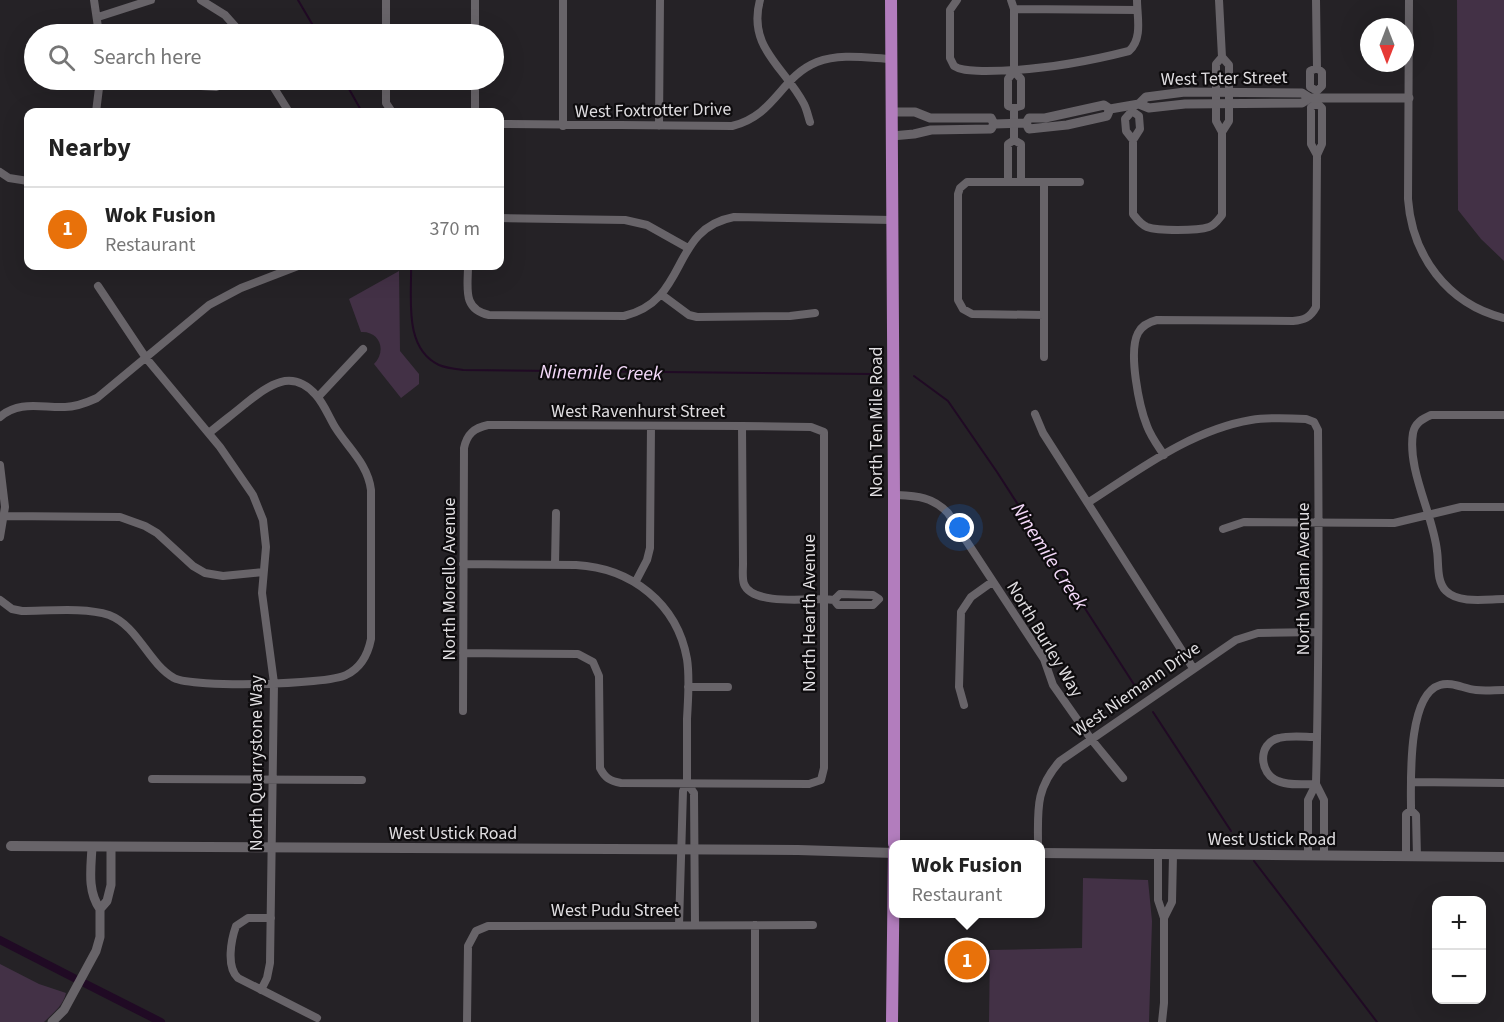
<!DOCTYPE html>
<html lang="en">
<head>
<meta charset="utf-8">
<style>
  :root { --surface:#fff; --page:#f6f6f6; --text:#222; --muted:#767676; --line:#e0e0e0; --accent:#7c5284 }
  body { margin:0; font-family:"Source Sans 3",sans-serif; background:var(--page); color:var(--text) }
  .controls { position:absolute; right:18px; bottom:18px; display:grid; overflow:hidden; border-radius:12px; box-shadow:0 6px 24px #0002 }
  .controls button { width:54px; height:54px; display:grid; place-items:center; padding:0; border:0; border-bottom:2px solid var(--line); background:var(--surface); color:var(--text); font:30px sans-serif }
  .compass { position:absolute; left:1360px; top:18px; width:54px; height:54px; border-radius:50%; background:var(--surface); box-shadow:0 6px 24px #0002; rotate:180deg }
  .you { position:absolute; left:960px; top:528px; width:21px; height:21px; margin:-15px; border:4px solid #fff; border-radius:50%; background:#1a73e8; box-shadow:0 0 0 9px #1a73e833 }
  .badge { display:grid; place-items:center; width:39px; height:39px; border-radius:50%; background:var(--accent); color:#fff; font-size:20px; font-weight:700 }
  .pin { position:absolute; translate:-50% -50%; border:3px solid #fff; box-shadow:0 2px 6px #0006 }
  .popup { position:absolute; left:889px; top:840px; width:156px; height:78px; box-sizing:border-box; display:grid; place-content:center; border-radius:12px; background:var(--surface); filter:drop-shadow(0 2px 4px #0005); font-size:20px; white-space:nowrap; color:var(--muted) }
  .popup b { font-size:22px; color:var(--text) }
  .popup::after { content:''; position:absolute; left:50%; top:100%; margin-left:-12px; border:12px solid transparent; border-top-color:var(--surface) }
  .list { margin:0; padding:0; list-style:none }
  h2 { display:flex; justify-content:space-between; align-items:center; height:78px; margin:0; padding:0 24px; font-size:26px }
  h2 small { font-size:20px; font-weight:400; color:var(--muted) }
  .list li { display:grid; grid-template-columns:39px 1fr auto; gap:18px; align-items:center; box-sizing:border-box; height:84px; padding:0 24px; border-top:2px solid var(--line) }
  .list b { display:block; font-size:22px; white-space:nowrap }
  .list p { margin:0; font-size:20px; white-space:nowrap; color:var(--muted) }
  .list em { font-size:20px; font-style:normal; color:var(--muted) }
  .icon { flex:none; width:33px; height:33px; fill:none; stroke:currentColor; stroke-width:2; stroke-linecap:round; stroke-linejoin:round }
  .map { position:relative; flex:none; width:1504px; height:1022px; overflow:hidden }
  .search { position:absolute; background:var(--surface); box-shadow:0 6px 24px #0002; left:24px; top:24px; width:480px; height:66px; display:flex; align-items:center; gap:15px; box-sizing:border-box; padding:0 21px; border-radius:33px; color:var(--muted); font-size:22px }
  .panel { position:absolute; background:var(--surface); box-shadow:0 6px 24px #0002; left:24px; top:108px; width:480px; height:162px; border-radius:12px }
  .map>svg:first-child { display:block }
  .green { fill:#433146 }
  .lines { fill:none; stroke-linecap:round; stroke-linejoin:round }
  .stream { stroke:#200a24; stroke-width:2 }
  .canal { stroke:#200a24; stroke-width:8 }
  .minor { stroke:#686469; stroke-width:8 }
  .tertiary { stroke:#686469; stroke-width:9 }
  .secondary { stroke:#686469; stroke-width:10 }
  .primary { stroke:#b27dbd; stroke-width:12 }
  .labels { text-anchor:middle; stroke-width:4.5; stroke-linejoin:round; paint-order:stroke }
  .street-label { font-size:18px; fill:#dfdde0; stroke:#0e0c0e }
  .water-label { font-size:20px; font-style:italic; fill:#f4d9f9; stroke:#0e0c0e }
</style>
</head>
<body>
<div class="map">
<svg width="1504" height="1022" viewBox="0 0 1504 1022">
  <rect width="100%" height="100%" fill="#252226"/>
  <path class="green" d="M1457 0H1504V261L1481 239 1458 210Z
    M399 271 400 351 419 374V384L401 398 374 364C387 351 380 331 361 332L349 299Z
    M1083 878 1148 880 1152 921 1149 1022H989L990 950 1082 948Z
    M0 964 39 984 66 993C63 1006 53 1013 44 1022H0Z"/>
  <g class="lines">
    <path class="stream" d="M298 0 318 34
      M344 80 362 112
      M411 266C412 297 403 348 439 365 446 368 455 369 463 370L872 374
      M914 376 948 401 997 472 1135 686
      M1153 712 1231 831
      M1254 861 1377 1022"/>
    <path class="canal" d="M0 940 74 978
      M86 984 161 1022"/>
    <path class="minor" d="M94 0 99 34
      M201 0 225 15 242 34
      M386 0V34
      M475 0V34
      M760 0C747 48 785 67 804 104 807 110 808 116 810 122
      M957 0 950 10V58L954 66C963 72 975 70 986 71 1035 71 1082 63 1129 51 1143 39 1137 16 1137 0
      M1011 0 1014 9V71
      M1219 0 1222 57 1216 64V121L1222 132 1229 121V65L1222 57
      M1316 0 1317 68
      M1409 0 1408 199C1412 255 1447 304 1504 318
      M1014 9 1137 10
      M98 17 151 0
      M1317 68 1322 72V86L1317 91 1310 87V71Z
      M1014 71 1021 79V106L1014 108 1008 106V79Z
      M269 80 289 112
      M386 80V103L392 112
      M201 86 216 87 235 80
      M1317 103 1322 108V144L1317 155 1311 144V107Z
      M1130 106 1132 111 1139 116 1140 129 1133 140 1126 131 1125 119 1132 111
      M1014 108V140
      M96 112 100 80
      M475 112V80
      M500 124 732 126C776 115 780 77 817 62 840 53 868 58 892 59
      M563 126V0
      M659 126 660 0
      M1014 140 1021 144V182
      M1133 140V214C1137 219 1140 224 1147 227 1158 231 1197 231 1209 227 1215 225 1218 220 1222 215V132
      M0 172 9 178 28 181
      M1008 182V144L1014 140
      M500 218 625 220 647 225 688 248
      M468 266C468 288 462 309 489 315L624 316C690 300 669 229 734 217L892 220
      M98 286 146 358 220 447 253 495 263 520 266 547 262 593 274 683 270 963 267 978 261 990
      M662 295 689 315 697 317 790 316 815 313
      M1044 315 972 314 963 309 958 300V194L960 188 967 182H1080
      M1044 357V182
      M318 397 363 349
      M1035 414 1043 433 1193 668
      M1504 415H1431C1422 419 1415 423 1413 433 1407 470 1433 514 1437 551 1439 563 1436 581 1446 591 1459 604 1487 599 1504 599
      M0 417C19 400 42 408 65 407 76 407 86 403 97 398L209 305 241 288 298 266
      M742 426 743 564C743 570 742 578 744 584 752 605 805 599 824 599L834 600 838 605H873L879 599 873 595 840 594 834 600
      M1164 455C1158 446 1151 437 1147 426 1139 406 1128 352 1138 333 1142 325 1149 322 1157 320L1293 321C1304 320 1310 318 1316 307L1317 155
      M0 465 5 507 0 537
      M894 495C916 496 932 496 948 513L1044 659 1053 685 1091 739 1123 778
      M1089 502C1139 470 1191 430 1251 420 1269 417 1288 418 1306 419L1314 422 1318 430C1319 548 1319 666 1316 784 1304 784 1289 786 1278 781 1259 774 1257 743 1279 738 1290 735 1305 737 1317 737
      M4 516 120 517 145 526 157 533 193 566 205 573 223 576 263 572
      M1223 529 1244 522 1394 523 1461 507H1504
      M463 564 576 565C631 568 677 603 687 659 690 678 688 699 687 719 687 740 687 762 687 783
      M555 565 556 513
      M636 581 647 560 650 548 651 426
      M0 600 12 609 22 611C48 611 85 607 109 615 138 626 148 663 174 678 193 688 326 685 346 675 361 668 368 654 371 639V490C368 464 348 448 335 427 329 417 324 404 316 395 291 367 268 386 245 404 233 414 221 423 209 433
      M463 653 578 654 593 662 599 676 600 768C605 778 610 781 621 783L809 784 821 780 824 768V432L811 427 742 426 488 425C474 428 467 434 464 448 464 536 463 623 463 711
      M688 687H728
      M964 705 959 687 961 612 971 597 992 582
      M152 779 362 780
      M1411 782 1504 783
      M1411 810C1411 782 1407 695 1440 685 1452 681 1464 689 1476 690 1485 691 1495 690 1504 690
      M1038 844C1038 810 1035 789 1060 761L1236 640 1258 633 1318 632
      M1158 855V900L1164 918 1172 902 1173 855
      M1308 855V800L1316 784 1324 800V855
      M1406 857V814L1411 810 1416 815 1417 857
      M271 918H248L236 926C231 940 226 967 238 978L317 1018
      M679 925 683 791 687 783 694 793 695 925
      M467 1022 468 946 476 931 488 926 813 925
      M755 1022V925
      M1162 1022 1164 1003V918"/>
    <path class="tertiary" d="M1310 98H1409
      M892 112H915L930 118H991L994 124
      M1026 123 1029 118H1045L1104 105 1110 109 1139 104 1146 97 1185 92 1302 93 1310 98 1302 103 1185 104 1149 108 1139 104
      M892 136 914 134 931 130 991 129 994 124 1026 123 1029 129 1067 125 1107 116 1110 109
      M92 847C91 868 87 891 100 909
      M52 1022 64 1010 96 951 100 937V909L107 901 111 885V847"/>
    <path class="secondary" d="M11 846 798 850 894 853
      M1040 853 1504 857"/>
    <path class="primary" d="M891 0 894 495V844
      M892 1022 894 850"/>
  </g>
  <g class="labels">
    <g class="street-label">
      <text transform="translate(1224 78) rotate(-1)" y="6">West Teter Street</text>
      <text transform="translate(653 110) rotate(-1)" y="6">West Foxtrotter Drive</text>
      <text x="638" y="417">West Ravenhurst Street</text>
      <text transform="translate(876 422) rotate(-90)" y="6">North Ten Mile Road</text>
      <text transform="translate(449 579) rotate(-90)" y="6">North Morello Avenue</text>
      <text transform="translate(1303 579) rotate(-90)" y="6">North Valam Avenue</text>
      <text transform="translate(809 613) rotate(-90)" y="6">North Hearth Avenue</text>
      <text transform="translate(1045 639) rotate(59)" y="6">North Burley Way</text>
      <text transform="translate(1136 689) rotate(-35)" y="6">West Niemann Drive</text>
      <text transform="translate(256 763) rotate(-90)" y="6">North Quarrystone Way</text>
      <text x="453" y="839">West Ustick Road</text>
      <text x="1272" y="845">West Ustick Road</text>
      <text x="615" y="916">West Pudu Street</text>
    </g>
    <g class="water-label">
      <text transform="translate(601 372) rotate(1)" y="7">Ninemile Creek</text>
      <text transform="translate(1050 556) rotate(57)" y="7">Ninemile Creek</text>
    </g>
  </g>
</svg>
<div class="controls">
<button>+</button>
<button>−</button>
</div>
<svg class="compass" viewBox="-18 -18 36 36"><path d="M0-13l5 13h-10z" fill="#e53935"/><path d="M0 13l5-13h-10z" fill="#767676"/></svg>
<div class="you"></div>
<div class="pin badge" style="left:967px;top:960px;background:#e8710a">1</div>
<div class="popup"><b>Wok Fusion</b>Restaurant</div>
<div class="search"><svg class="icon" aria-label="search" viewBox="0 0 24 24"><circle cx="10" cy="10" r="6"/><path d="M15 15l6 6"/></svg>Search here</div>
<section class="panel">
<h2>Nearby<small></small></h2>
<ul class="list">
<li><span class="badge" style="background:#e8710a">1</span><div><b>Wok Fusion</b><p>Restaurant</p></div><em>370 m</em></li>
</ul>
</section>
</div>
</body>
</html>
